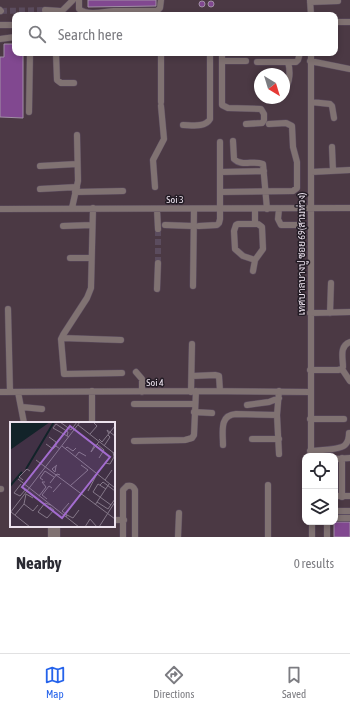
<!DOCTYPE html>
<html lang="en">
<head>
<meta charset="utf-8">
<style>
  :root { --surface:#fff; --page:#f7f7f7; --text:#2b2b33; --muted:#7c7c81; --line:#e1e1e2; --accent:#2563eb }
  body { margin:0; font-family:"Asap Condensed",Sarabun,sans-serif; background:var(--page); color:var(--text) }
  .controls { position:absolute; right:12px; bottom:12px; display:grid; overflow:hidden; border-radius:8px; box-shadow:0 2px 6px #0003 }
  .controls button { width:36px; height:36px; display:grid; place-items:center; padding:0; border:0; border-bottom:1px solid var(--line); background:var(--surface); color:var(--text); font:20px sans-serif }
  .compass { position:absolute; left:254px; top:68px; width:36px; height:36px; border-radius:50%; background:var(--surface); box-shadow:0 2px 6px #0003; rotate:142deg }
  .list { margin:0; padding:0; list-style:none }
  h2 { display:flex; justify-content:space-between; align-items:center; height:52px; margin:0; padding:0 16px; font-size:17px }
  h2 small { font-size:13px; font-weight:400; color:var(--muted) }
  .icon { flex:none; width:22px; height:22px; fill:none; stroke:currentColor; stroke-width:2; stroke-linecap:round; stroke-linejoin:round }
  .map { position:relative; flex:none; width:350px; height:537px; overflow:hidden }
  .search { position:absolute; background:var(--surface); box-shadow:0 2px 6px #0003; left:12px; right:12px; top:12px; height:44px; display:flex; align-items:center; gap:10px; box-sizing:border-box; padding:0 14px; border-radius:8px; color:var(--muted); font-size:15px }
  .sheet { height:116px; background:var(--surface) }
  nav { display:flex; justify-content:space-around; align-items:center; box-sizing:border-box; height:56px; border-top:1px solid var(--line); background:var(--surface); font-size:11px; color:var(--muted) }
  nav a { display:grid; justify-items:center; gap:2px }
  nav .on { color:var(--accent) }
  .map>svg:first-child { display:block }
  .industrial { fill:#4b3944; fill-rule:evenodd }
  .building { fill:#814890; stroke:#a18fa6 }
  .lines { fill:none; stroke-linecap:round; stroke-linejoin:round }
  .minor-tunnel { stroke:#5b4c5e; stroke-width:6; stroke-dasharray:6 3; stroke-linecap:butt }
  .minor-casing { stroke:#5c4d60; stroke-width:7 }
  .minor { stroke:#807272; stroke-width:6 }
  .labels { text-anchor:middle; stroke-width:3; stroke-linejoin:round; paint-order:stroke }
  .street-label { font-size:10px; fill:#ece2ee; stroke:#231c25 }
  .inset-river { fill:none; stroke:#122329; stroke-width:2 }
  .inset-road { fill:none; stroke:#857889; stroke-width:1 }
  .view { fill:#a36ccf; fill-opacity:0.15; stroke:#a36ccf; stroke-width:2 }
  .inset-edge { fill:none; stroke:#ece2ee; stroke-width:2 }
</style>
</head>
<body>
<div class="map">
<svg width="350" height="537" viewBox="0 0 350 537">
  <rect width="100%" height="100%" fill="#413145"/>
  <path class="industrial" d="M0 0H350V537H0ZM15 15H335V53H15ZM260 74H284V98H260ZM11 423H114V526H11ZM305 456H335V522H305Z"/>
  <path class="building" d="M88 0H156V6L88 7Z
    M199 4a3 3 0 1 1 6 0a3 3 0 1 1-6 0Z
    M208 4a3 3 0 1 1 6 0a3 3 0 1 1-6 0Z
    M4 44H15V53H23V118L0 117V57H4Z
    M334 522H350V537H334Z"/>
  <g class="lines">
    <path class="minor-tunnel" d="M1 11 45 10
      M158 263V229"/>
    <defs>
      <path id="minor" d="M79 0V9C88 16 103 12 114 11
        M310 0 311 15
        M310 2 338 1
        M0 10 1 11
        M45 10 60 11 63 15
        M61 12 73 0
        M114 15V11H157L160 8 161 0
        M335 22H350
        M0 25H15
        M0 39 15 37
        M56 53 57 80 61 83H74
        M161 53V102
        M222 53V105L228 108 261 109 264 114V120L262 123 246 124
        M222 61H246
        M310 61 350 69
        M257 62H288C290 69 291 84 284 88
        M288 62H296L298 60 300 53
        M311 102 330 104 332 106 334 118
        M29 112 30 53
        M183 125C191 125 205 128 210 119V53
        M233 141 234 159C242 167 253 160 263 164L267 209
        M332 147 333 171
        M40 166 77 164
        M220 172 264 171
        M311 172 350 170
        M155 187 153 160 164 139 161 106
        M40 189 77 187
        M75 192 123 191
        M220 192 293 191 297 188V162L293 147 292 126 286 123 269 124
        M72 208 78 181 77 135
        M93 208 91 288 87 298 63 335 61 339 64 374 122 373
        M0 209 350 208
        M157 209 158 229
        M255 209V224
        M279 209 278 219 281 225H299
        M165 225 193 226
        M63 226 92 225
        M199 226 217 225 219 223 220 219V142
        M70 258H91
        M253 271 255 260 263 249 262 227 258 224H238L236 225 234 231 235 249 243 256 255 260
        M193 286 194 209
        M157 289 158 263
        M8 309 10 392
        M310 313 350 312
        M330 313 331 283
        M62 338 121 340
        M342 369 350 381
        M310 370H338L342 369 343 367C343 358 339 346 350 342
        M136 372 142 379V392
        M192 376 215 375 219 376 220 391
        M0 392 196 391 310 392
        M18 392 24 423
        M191 392 192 344
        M134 404H195
        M247 405 269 402 279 398
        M22 407 42 409
        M194 412 212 413
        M277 415 279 454
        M310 419H344
        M92 423V391
        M252 439H279
        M134 441 185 440 192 438 194 435 196 391
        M223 445C223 432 219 415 236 414L277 415 279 391
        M310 451C318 450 340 450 345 445 348 442 349 437 349 433
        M311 456V53
        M335 459 350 458
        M268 485V537
        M0 489H1
        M335 496H350
        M342 497V458
        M335 511H350
        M335 518H350
        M114 520H124
        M312 522V537
        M51 526V537
        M57 526V537
        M123 537V490L127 486C131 485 133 486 135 490V537
        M178 537 179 513
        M327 537V522"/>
    </defs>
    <use href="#minor" class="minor-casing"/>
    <use href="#minor" class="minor"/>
  </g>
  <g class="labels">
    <g class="street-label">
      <text x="175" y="203">Soi 3</text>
      <text transform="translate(301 254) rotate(-90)" y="4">เทศบาลบางปู ซอย 69(สามห่วง)</text>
      <text x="155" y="386">Soi 4</text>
    </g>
  </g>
  <g transform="translate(10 422)">
    <rect width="105" height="105" fill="#413145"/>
    <path d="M0 0H40L0 28Z" fill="#122329"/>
    <path class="inset-river" d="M16 47 44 0M0 64 12 50"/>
    <path class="inset-road" d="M50 0 61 8 67 0M68 3 105 32M80 12 87 4 83 0M99 12 97 8 105 14M57 14 58 10 46 2 43 6 59 15M39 15 46 20V24M89 17 92 20 105 4M36 22 43 27 46 24 50 27M85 22 81 30 87 22M52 24 105 66M94 24 100 15 98 13M55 27 57 25 63 29 66 26M65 35 69 30 76 34M89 36 94 28 87 22 89 20M26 38 105 97M95 41 100 42 104 35 103 30M46 44 45 50 42 47 47 43M8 57 69 105M13 58 9 55 17 47 20 49M33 58 30 56 35 49 44 55M95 58 102 48M40 61 47 52 50 53M11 62 4 71 10 74 16 67M90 63 93 60 105 69M60 64 78 48 71 43M96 67 88 62 83 70 101 83M78 69 87 52M43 70 51 61M29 74 36 65 32 60H35M37 77 32 73 39 64 42 66M87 80 98 87 105 77M14 82 16 72 23 76M85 83 99 62M40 85 44 88 37 96 28 90 35 81 41 83M1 90 20 105M0 91 70 0M5 93 14 82 23 89 28 83M57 93 63 96 69 88M56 95 57 93 52 89 59 81M75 105 80 97 87 105M89 105 105 80"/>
    <path class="view" d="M60 4 100 35 52 96 12 65Z"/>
    <rect width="105" height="105" class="inset-edge"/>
  </g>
</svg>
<div class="controls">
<button><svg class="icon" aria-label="locate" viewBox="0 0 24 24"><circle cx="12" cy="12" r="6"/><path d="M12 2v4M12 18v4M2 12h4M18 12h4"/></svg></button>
<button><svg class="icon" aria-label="layers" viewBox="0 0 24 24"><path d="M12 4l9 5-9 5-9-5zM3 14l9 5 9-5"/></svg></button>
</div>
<svg class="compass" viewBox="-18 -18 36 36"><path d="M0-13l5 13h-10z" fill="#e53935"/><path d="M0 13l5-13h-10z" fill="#7c7c81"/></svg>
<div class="search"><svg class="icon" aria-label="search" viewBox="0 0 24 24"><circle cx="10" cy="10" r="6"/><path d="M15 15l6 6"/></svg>Search here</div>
</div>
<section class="sheet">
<h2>Nearby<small>0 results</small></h2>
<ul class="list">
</ul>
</section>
<nav>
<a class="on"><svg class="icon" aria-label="map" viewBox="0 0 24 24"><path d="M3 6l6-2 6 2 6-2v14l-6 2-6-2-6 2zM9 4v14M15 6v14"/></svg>Map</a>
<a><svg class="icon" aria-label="directions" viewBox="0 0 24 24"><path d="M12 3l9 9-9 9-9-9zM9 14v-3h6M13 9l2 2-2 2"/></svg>Directions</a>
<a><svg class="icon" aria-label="saved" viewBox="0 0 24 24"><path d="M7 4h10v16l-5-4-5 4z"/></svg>Saved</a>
</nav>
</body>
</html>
